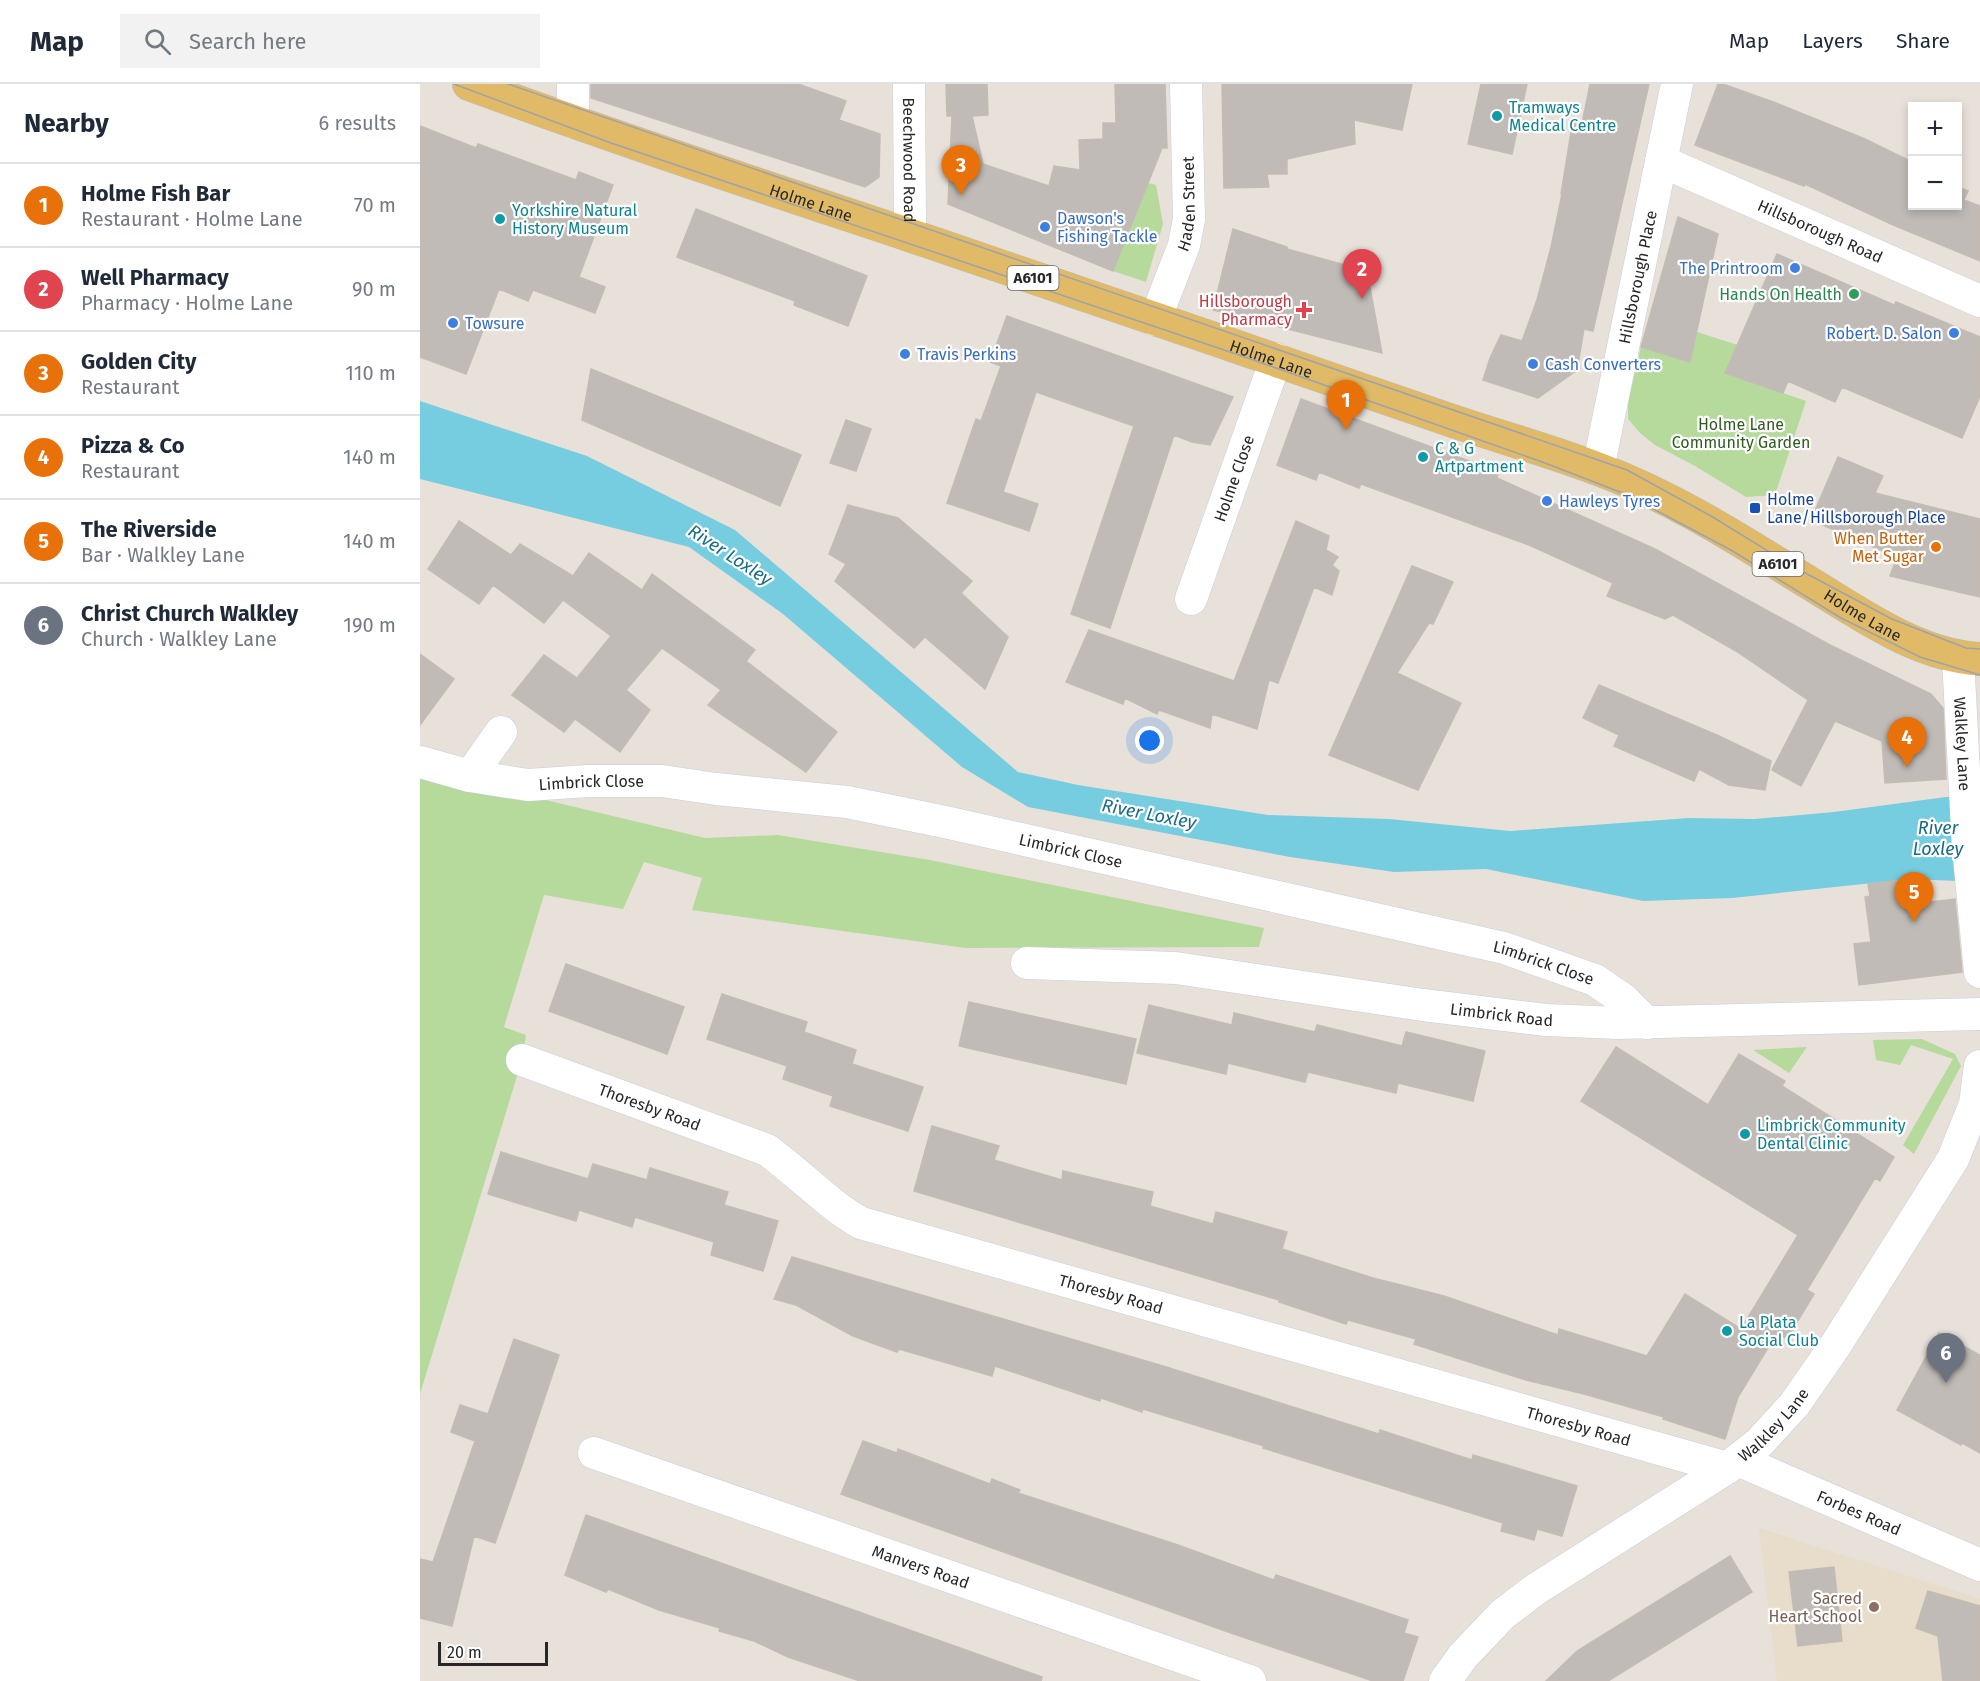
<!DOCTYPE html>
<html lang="en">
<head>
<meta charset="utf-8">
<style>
  :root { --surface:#fff; --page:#f2f2f3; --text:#1f2937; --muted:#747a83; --line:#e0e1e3; --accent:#0b8043 }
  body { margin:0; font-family:"Fira Sans",sans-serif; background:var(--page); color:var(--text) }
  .controls { position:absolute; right:18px; top:18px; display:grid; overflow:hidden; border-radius:0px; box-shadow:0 3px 9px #0003 }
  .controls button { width:54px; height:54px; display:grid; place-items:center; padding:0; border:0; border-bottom:2px solid var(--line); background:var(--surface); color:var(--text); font:30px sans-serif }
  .scale { position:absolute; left:18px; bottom:15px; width:110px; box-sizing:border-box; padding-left:6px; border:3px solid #272727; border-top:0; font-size:16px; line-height:21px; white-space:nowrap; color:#272727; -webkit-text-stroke:4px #fff; paint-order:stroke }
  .you { position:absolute; left:730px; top:657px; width:21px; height:21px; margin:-15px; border:4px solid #fff; border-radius:50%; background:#1a73e8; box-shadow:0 0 0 9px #1a73e833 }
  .badge { display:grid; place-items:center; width:39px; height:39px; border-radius:50%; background:var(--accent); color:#fff; font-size:20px; font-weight:700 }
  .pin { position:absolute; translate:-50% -50px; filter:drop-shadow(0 2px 3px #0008) }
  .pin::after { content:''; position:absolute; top:32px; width:21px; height:18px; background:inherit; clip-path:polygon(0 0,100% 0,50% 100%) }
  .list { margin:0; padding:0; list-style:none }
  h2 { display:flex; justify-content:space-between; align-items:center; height:78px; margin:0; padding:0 24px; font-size:26px }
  h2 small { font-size:20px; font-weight:400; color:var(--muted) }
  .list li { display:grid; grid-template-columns:39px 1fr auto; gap:18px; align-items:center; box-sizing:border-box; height:84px; padding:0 24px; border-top:2px solid var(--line) }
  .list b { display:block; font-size:22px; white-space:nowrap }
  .list p { margin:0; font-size:20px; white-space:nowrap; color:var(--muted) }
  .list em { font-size:20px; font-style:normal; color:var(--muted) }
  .icon { flex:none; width:33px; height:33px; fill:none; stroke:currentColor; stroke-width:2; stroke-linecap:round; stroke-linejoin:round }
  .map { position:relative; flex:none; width:1560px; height:1597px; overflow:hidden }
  header { display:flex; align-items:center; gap:36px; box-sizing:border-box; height:84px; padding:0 30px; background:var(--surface); border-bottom:2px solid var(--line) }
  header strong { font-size:28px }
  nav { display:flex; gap:33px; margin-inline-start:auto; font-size:21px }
  .search { width:420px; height:54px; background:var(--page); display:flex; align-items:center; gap:15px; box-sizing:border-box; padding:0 21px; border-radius:0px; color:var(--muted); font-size:22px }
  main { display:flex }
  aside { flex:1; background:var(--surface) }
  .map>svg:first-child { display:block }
  .education { fill:#e8dcca }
  .green { fill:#b6da9b }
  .water { fill:#77cde0 }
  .building { fill:#c0bbb6; stroke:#c3bcb4; stroke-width:1.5 }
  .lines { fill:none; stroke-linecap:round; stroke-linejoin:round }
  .street-casing { stroke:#c8cdd8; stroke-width:33 }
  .primary-casing { stroke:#bebebe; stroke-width:34 }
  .street { stroke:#fff; stroke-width:32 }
  .primary { stroke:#e0ba66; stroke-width:33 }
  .tram { stroke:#9da2af; stroke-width:1.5 }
  .culture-dot { fill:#0f9aa8; stroke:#fff; stroke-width:2 }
  .shop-dot { fill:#3f7fe0; stroke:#fff; stroke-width:2 }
  .leisure-dot { fill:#2e9e5b; stroke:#fff; stroke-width:2 }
  .health-dot { fill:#e0444e; stroke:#fff; stroke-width:2 }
  .transit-dot { fill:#1a4fb4; stroke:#fff; stroke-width:2 }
  .food-dot { fill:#e8710a; stroke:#fff; stroke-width:2 }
  .education-dot { fill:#8d6e63; stroke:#fff; stroke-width:2 }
  .labels { text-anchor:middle; stroke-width:4.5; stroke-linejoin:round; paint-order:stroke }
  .shield { fill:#fff; stroke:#686868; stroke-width:1.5 }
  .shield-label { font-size:15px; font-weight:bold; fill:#272727 }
  .culture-label { font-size:16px; fill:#0d838f; stroke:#fff; text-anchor:start }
  .street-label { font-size:16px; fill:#272727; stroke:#fff }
  .shop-label { font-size:16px; fill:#366cbe; stroke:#fff; text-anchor:start }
  .leisure-label { font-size:16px; fill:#27864d; stroke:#fff; text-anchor:end }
  .health-label { font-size:16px; fill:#be3a42; stroke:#fff; text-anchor:end }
  .park-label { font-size:16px; fill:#315b20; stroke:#fff }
  .transit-label { font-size:16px; fill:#164399; stroke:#fff; text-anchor:start }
  .food-label { font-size:16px; fill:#c56008; stroke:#fff; text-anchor:end }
  .education-label { font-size:16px; fill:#785e54; stroke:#fff; text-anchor:end }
  .water-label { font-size:18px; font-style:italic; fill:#1b6b87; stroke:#fff }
</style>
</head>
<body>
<header>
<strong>Map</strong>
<div class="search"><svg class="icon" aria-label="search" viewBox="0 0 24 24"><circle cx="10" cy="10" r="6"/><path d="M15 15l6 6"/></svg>Search here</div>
<nav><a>Map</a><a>Layers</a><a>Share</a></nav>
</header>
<main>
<aside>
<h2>Nearby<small>6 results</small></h2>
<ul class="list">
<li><span class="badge" style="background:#e8710a">1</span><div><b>Holme Fish Bar</b><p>Restaurant · Holme Lane</p></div><em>70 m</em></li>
<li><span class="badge" style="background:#e0444e">2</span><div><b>Well Pharmacy</b><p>Pharmacy · Holme Lane</p></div><em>90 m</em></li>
<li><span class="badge" style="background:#e8710a">3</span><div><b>Golden City</b><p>Restaurant</p></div><em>110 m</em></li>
<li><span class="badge" style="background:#e8710a">4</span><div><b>Pizza &amp; Co</b><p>Restaurant</p></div><em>140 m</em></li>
<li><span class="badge" style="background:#e8710a">5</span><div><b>The Riverside</b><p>Bar · Walkley Lane</p></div><em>140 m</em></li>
<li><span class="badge" style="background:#6b7280">6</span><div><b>Christ Church Walkley</b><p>Church · Walkley Lane</p></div><em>190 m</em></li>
</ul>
</aside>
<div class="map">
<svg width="1560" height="1597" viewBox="0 0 1560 1597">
  <rect width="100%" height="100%" fill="#e8e1da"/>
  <path class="education" d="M1339 1444 1560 1515V1597H1357Z"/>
  <path class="green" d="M728 99 736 101 743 140 726 198 693 187Z
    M1277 248 1318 261 1306 289 1386 317 1355 411 1326 413 1275 382 1235 361 1220 349 1208 335V318L1221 263 1265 276Z
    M0 686 285 754 358 751 510 776 844 844 839 863 545 864 272 826 282 794 224 778 203 825 124 811 84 943 106 951 102 976 0 1310Z
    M1502 955 1535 970 1541 982 1494 1070 1483 1061 1533 975 1491 961 1480 981 1456 976 1453 956Z
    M1387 963 1369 989 1333 966Z"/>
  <path class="water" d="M0 317 167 372 315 446 598 688 658 701 848 731 969 735 1090 747 1269 734 1334 735 1414 728 1526 713H1560L1537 797 1491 795 1312 814 1223 817 1066 785 974 788 870 773 608 723 542 683 363 530 269 463 0 395Z"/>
  <path class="building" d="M171 0H378L426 17 419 36 460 50 459 93 445 103 171 14Z
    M526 0H567L568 31 552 32 563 80 629 102 634 82 660 86 659 56 683 55V39H696L695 0H745L747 64H742L693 187 528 120 532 32H527Z
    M802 0H992L982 46 934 36 935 60 867 75V90H847L849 103 804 104Z
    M1061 0H1107L1092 70 1048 60Z
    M1170 0H1229L1173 247 1164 245 1157 286 1118 314 1063 296 1070 274 1081 251 1102 257 1117 216 1131 163 1142 110H1141L1153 36 1162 40Z
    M1298 0H1303L1356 19 1445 55 1492 78V122H1538V103L1548 107 1544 116 1560 122V177L1471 140 1385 100 1384 102 1275 61Z
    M0 42 56 64 58 60 156 96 159 88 193 101 159 193 185 203 175 229 113 206 108 217 79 205 46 290 0 273Z
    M276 125 447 192 428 242 374 221 375 217 257 173Z
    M1258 133 1298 150 1270 278 1221 263Z
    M813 145 867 163V165L947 187 962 269 793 226Z
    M1357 170 1474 221 1476 218 1560 253V312L1542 354 1422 303 1415 318 1368 297 1363 309 1305 289Z
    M587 232 813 313 790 361 772 358 754 351 690 544 651 530 714 342 616 308 583 408 618 420 609 447 527 419 556 335 561 337 581 282 570 278Z
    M171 285 381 371 360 422 162 336Z
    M881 315 1079 388 1077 394 1235 465 1410 561 1511 610 1523 624 1526 695 1465 699 1462 657 1415 637 1381 702 1352 686 1388 616 1316 567 1253 531 1245 535 1187 512 1193 499 1109 461 941 400 939 404 899 388 896 396 857 381Z
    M426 336 451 345 436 387 410 379Z
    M1418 373 1463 392 1455 409 1560 435V513L1470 492 1477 473 1391 436Z
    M428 421 478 434 552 497 541 509 588 553 565 605 505 553 494 564 415 497 426 480 409 470Z
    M39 437 91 471 100 460 153 492 169 469 222 506 232 490 335 566 326 577 417 648 386 688 288 621 301 606 242 564 206 606 230 626 200 668 155 635 144 648 92 611 124 571 157 594 191 552 143 516 124 539 73 501 59 520 8 485Z
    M876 437 909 452 906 466 918 473 912 481 919 487 912 511 894 503 858 599 849 596 837 645 792 630 790 644 739 626 737 630 705 614 703 620 646 598 669 546 814 597Z
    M992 482 1033 498 1013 540 1009 539 977 589 1041 619 998 706 909 671Z
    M0 570 34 595 0 641Z
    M1179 601 1299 652 1351 677 1345 706 1309 701 1279 685 1274 697 1194 662 1199 651 1163 634Z
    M1491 795 1493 807 1500 806 1502 819 1535 815 1542 888 1439 901 1434 860 1451 858 1445 813 1450 812 1448 800Z
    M146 880 264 923 247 970 129 927Z
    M302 910 387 938 384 948 436 966 432 980 503 1003 488 1047 410 1022 413 1012 363 995 367 982 287 955Z
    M549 918 716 955 706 1000 539 962Z
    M729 921 812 941 814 929 895 948 897 941 982 962 986 948 1065 967 1053 1017 978 999 976 1009 888 988 885 998 808 979 806 990 717 969Z
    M1196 963 1288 1021 1319 970 1365 997 1362 1002 1474 1073 1460 1097 1455 1094 1387 1206 1394 1210 1367 1255 1357 1249 1318 1313 1305 1355 1243 1335 1244 1333 1164 1310 1106 1296 1040 1275 994 1260 996 1255 928 1236 926 1240 859 1218V1216L494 1107 512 1042 579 1062 574 1076 642 1096 643 1087 733 1108 730 1122 793 1140 796 1128 867 1148 862 1165 953 1194 1024 1212 1138 1251 1139 1245 1227 1272 1265 1210 1321 1245 1378 1151 1161 1017Z
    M81 1068 168 1095 173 1080 227 1096 230 1084 308 1108 304 1121 358 1137 343 1187 291 1171 294 1158 215 1133 212 1143 159 1126 156 1137 68 1110Z
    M372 1173 743 1282 959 1350 960 1346 1052 1376 1053 1371 1157 1402 1142 1452 1117 1445 1114 1456 1081 1447 1083 1439 843 1364 844 1362 723 1325 722 1328 681 1314 680 1317 575 1282 572 1292 479 1265 477 1268 433 1252 376 1221 354 1215Z
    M1519 1249 1560 1271V1369L1542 1359 1541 1361 1477 1326Z
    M94 1255 139 1271 98 1393 75 1459 54 1452 32 1542 0 1534V1475L13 1478 55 1357 31 1348 40 1321 68 1330Z
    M443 1357 477 1369 478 1365 570 1400 572 1395 600 1406 598 1409 758 1461 854 1496 856 1491 988 1536 984 1549 998 1553 983 1597H953L811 1549 421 1410Z
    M166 1431 622 1593 621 1597H440L368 1573 334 1557 299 1547 300 1544 239 1526 188 1505 186 1508 145 1491Z
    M1310 1472 1332 1508 1188 1597H1126L1157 1567Z
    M1414 1483 1422 1557 1378 1562 1369 1488Z
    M1508 1507 1560 1522V1597H1523L1518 1552 1496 1544Z"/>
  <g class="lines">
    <defs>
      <g id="street">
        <path id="s1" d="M489 0 490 139 492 152"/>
        <path d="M153 38V0"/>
        <path id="s2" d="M1241 77 1560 217"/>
        <path id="s3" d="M735 236 764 161 769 135 766 0"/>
        <path id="s4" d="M1178 385 1257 0"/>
        <path id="s5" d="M771 515 856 275"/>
        <path id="s6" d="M1538 574 1548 762 1560 888"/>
        <path id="s7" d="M0 678 50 692 108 701 168 697H242L296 705 427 718 525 738 1084 864 1175 896 1204 916 1227 939"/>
        <path d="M50 692 81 648"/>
        <path id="s8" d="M607 879 756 884 1003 921 1126 936 1198 939 1560 930"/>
        <path id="s9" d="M102 976 347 1066C379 1089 406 1119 441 1139L1307 1384"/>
        <path id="s10" d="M174 1369 830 1597"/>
        <path id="s11" d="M1318 1376 1560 1481"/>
        <path id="s12" d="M1025 1597 1043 1572 1083 1530 1116 1505 1307 1384 1339 1359 1374 1321 1415 1262 1533 1075 1555 1020 1560 982"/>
      </g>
      <g id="primary">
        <path id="s13" d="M49 0C195 54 342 102 489 151 666 211 844 272 1021 333 1075 352 1130 366 1183 387 1257 415 1324 459 1391 500 1442 531 1499 572 1560 575"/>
      </g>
    </defs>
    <use href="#street" class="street-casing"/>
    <use href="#primary" class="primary-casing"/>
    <use href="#street" class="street"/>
    <use href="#primary" class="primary"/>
    <path class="tram" d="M34 0 191 59 822 272 1125 379 1205 410 1311 466 1421 534 1500 573 1560 591
      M88 0 1207 386 1291 432 1374 483 1472 535 1546 564 1560 565"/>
  </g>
  <g class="culture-dot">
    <circle cx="1077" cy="32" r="6"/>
    <circle cx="80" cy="135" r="6"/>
    <circle cx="1003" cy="373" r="6"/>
    <circle cx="1325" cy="1050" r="6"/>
    <circle cx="1307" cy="1247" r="6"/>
  </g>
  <g class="shop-dot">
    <circle cx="625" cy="143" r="6"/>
    <circle cx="1375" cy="184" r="6"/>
    <circle cx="33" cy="239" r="6"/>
    <circle cx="1534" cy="249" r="6"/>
    <circle cx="485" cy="270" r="6"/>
    <circle cx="1113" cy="280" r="6"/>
    <circle cx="1127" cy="417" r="6"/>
  </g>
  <circle class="leisure-dot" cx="1434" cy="210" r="6"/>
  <path class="health-dot" d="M881 217h6v6h6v6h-6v6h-6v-6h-6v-6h6z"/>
  <rect class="transit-dot" x="1329" y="418" width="12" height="12" rx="3"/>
  <circle class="food-dot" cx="1516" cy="463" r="6"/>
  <circle class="education-dot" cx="1454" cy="1523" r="6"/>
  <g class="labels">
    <g class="shield">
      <rect x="587.5" y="182" width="51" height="24" rx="4.5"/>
      <rect x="1332.5" y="468" width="51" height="24" rx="4.5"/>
    </g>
    <g class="shield-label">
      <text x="613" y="199">A6101</text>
      <text x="1358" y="485">A6101</text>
    </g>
    <g class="culture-label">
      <text x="1089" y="29">Tramways<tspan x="1089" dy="18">Medical Centre</tspan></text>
      <text x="92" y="132">Yorkshire Natural<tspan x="92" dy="18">History Museum</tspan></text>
      <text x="1015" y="370">C &amp; G<tspan x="1015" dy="18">Artpartment</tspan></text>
      <text x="1337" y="1047">Limbrick Community<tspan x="1337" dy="18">Dental Clinic</tspan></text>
      <text x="1319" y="1244">La Plata<tspan x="1319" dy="18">Social Club</tspan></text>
    </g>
    <g class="street-label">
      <text dy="6" stroke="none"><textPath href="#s1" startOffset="76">Beechwood Road</textPath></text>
      <text dy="6" stroke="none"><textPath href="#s13" startOffset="362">Holme Lane</textPath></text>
      <text dy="6" stroke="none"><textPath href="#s3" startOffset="122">Haden Street</textPath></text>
      <text dy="6" stroke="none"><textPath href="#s2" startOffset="174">Hillsborough Road</textPath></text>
      <text dy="6" stroke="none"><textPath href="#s4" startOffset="196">Hillsborough Place</textPath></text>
      <text dy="6" stroke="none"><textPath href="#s13" startOffset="848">Holme Lane</textPath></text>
      <text dy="6" stroke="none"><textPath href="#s5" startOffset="128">Holme Close</textPath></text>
      <text dy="6" stroke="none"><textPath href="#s13" startOffset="1496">Holme Lane</textPath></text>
      <text dy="6" stroke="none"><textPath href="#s6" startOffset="86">Walkley Lane</textPath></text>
      <text dy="6" stroke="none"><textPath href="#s7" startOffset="174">Limbrick Close</textPath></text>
      <text dy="6" stroke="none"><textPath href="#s7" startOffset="660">Limbrick Close</textPath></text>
      <text dy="6" stroke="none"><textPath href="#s7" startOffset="1146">Limbrick Close</textPath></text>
      <text dy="6" stroke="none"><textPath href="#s8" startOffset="478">Limbrick Road</textPath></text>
      <text dy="6" stroke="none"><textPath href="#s9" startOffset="136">Thoresby Road</textPath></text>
      <text dy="6" stroke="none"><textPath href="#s9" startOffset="640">Thoresby Road</textPath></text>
      <text dy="6" stroke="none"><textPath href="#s12" startOffset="420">Walkley Lane</textPath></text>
      <text dy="6" stroke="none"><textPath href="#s9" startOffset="1126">Thoresby Road</textPath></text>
      <text dy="6" stroke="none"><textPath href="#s11" startOffset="132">Forbes Road</textPath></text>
      <text dy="6" stroke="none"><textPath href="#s10" startOffset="346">Manvers Road</textPath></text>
    </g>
    <g class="shop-label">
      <text x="637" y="140">Dawson's<tspan x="637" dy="18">Fishing Tackle</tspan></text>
      <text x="1363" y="190" text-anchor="end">The Printroom</text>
      <text x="45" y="245">Towsure</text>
      <text x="1522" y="255" text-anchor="end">Robert. D. Salon</text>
      <text x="497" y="276">Travis Perkins</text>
      <text x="1125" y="286">Cash Converters</text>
      <text x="1139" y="423">Hawleys Tyres</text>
    </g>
    <g class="leisure-label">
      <text x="1422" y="216">Hands On Health</text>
    </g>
    <g class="health-label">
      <text x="872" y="223">Hillsborough<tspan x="872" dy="18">Pharmacy</tspan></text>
    </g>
    <g class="park-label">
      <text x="1321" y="346">Holme Lane<tspan x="1321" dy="18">Community Garden</tspan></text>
    </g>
    <g class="transit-label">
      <text x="1347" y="421">Holme<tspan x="1347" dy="18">Lane/Hillsborough Place</tspan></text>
    </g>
    <g class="food-label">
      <text x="1504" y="460">When Butter<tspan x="1504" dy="18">Met Sugar</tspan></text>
    </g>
    <g class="education-label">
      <text x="1442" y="1520">Sacred<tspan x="1442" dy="18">Heart School</tspan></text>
    </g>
    <g class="water-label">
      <text transform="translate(310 471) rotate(33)" y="6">River Loxley</text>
      <text transform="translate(729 730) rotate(11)" y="6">River Loxley</text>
      <text x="1518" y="750">River<tspan x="1518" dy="21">Loxley</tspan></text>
    </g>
  </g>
</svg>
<div class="controls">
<button>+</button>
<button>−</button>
</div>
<div class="scale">20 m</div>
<div class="you"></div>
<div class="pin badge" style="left:926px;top:346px;background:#e8710a">1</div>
<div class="pin badge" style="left:942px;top:215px;background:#e0444e">2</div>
<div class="pin badge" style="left:541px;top:111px;background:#e8710a">3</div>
<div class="pin badge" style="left:1487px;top:683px;background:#e8710a">4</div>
<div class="pin badge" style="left:1494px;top:838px;background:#e8710a">5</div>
<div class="pin badge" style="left:1526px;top:1299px;background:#6b7280">6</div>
</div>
</main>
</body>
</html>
